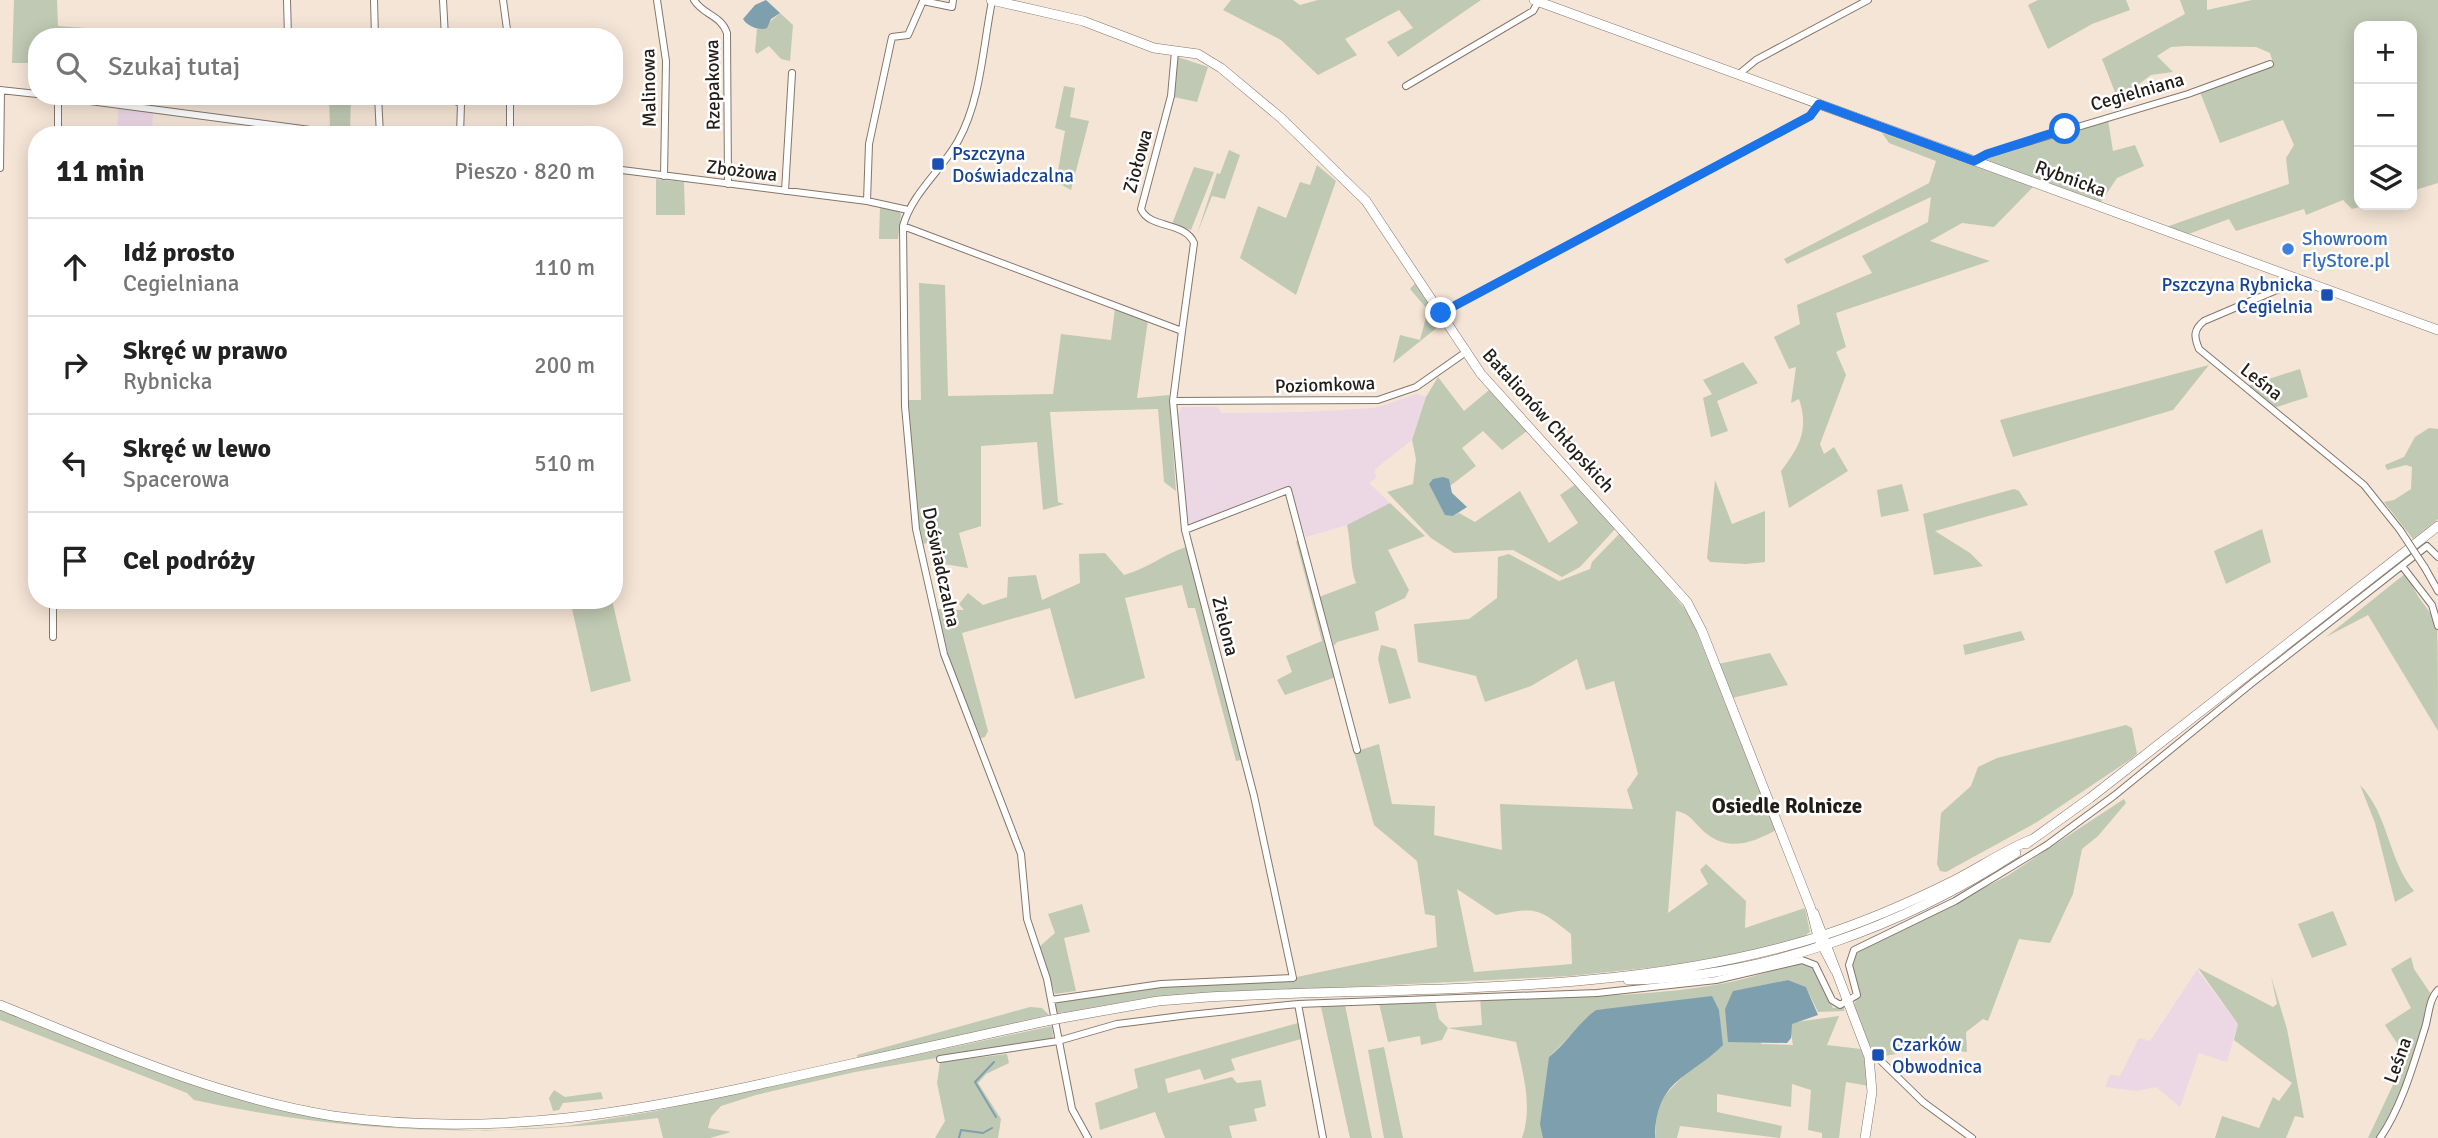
<!DOCTYPE html>
<html lang="pl">
<head>
<meta charset="utf-8">
<style>
  :root { --surface:#fff; --page:#f2f2f2; --text:#222; --muted:#767676; --line:#e0e0e0 }
  body { margin:0; font-family:Signika,sans-serif; background:var(--page); color:var(--text) }
  .controls { position:absolute; right:21px; top:21px; display:grid; overflow:hidden; border-radius:14px; box-shadow:0 4px 18px #0003 }
  .controls button { width:63px; height:63px; display:grid; place-items:center; padding:0; border:0; border-bottom:2px solid var(--line); background:var(--surface); color:var(--text); font:35px sans-serif }
  .stop { position:absolute; width:21px; height:21px; margin:-16px; border:5px solid #1a73e8; border-radius:50%; background:#fff }
  .stop.end { background:#1a73e8; border-color:#fff; box-shadow:0 2px 7px #0008 }
  .list { margin:0; padding:0; list-style:none }
  h2 { display:flex; justify-content:space-between; align-items:center; height:91px; margin:0; padding:0 28px; font-size:30px }
  h2 small { font-size:23px; font-weight:400; color:var(--muted) }
  .list li { display:grid; grid-template-columns:46px 1fr auto; gap:21px; align-items:center; box-sizing:border-box; height:98px; padding:0 28px; border-top:2px solid var(--line) }
  .list b { display:block; font-size:26px; white-space:nowrap }
  .list p { margin:0; font-size:23px; white-space:nowrap; color:var(--muted) }
  .list em { font-size:23px; font-style:normal; color:var(--muted) }
  .icon { flex:none; width:38px; height:38px; fill:none; stroke:currentColor; stroke-width:2; stroke-linecap:round; stroke-linejoin:round }
  .map { position:relative; flex:none; width:2438px; height:1138px; overflow:hidden }
  .search { position:absolute; background:var(--surface); box-shadow:0 4px 18px #0003; left:28px; top:28px; width:595px; height:77px; display:flex; align-items:center; gap:18px; box-sizing:border-box; padding:0 24px; border-radius:28px; color:var(--muted); font-size:26px }
  .panel { position:absolute; background:var(--surface); box-shadow:0 4px 18px #0003; left:28px; top:126px; width:595px; height:483px; border-radius:28px }
  .map>svg:first-child { display:block }
  .industrial { fill:#ecd7e5 }
  .green { fill:#c0c9b3; fill-rule:evenodd }
  .water { fill:#7d9fae }
  .lines { fill:none; stroke-linecap:round; stroke-linejoin:round }
  .stream { stroke:#7d9fae; stroke-width:2 }
  .street-casing { stroke:#84766a; stroke-width:8 }
  .secondary-casing { stroke:#84766a; stroke-width:10 }
  .street { stroke:#fff; stroke-width:6 }
  .secondary { stroke:#fff; stroke-width:9 }
  .street-bridge-casing { stroke:#84766a; stroke-width:8; stroke-linecap:butt }
  .secondary-bridge-casing { stroke:#84766a; stroke-width:10; stroke-linecap:butt }
  .street-bridge { stroke:#fff; stroke-width:6 }
  .secondary-bridge { stroke:#fff; stroke-width:9 }
  .route { stroke:#1a73e8; stroke-width:9 }
  .transit-dot { fill:#1a4fb4; stroke:#fff; stroke-width:2.5 }
  .shop-dot { fill:#3f7fe0; stroke:#fff; stroke-width:2.5 }
  .labels { text-anchor:middle; stroke-width:5; stroke-linejoin:round; paint-order:stroke }
  .street-label { font-size:19px; fill:#221d18; stroke:#fff }
  .transit-label { font-size:19px; fill:#164399; stroke:#fff; text-anchor:start }
  .shop-label { font-size:19px; fill:#366cbe; stroke:#fff; text-anchor:start }
  .neighbourhood-label { font-size:21px; font-weight:bold; fill:#221d18; stroke:#fff }
</style>
</head>
<body>
<div class="map">
<svg width="2438" height="1138" viewBox="0 0 2438 1138">
  <rect width="100%" height="100%" fill="#f5e5d7"/>
  <path class="industrial" d="M118 109 153 113 152 135H117Z
    M1417 394 1426 397 1412 440 1379 466 1375 470 1376 478 1369 483 1390 503 1347 525 1306 537 1288 485 1201 523 1191 525 1188 520 1178 414 1182 407H1218L1221 413 1304 412 1375 408Z
    M2197 970 2238 1024 2227 1062 2199 1053 2180 1107 2156 1087 2137 1091 2105 1087 2110 1075 2120 1076 2139 1038 2150 1041Z"/>
  <path class="green" d="M14 0H57L58 26 100 29V37H37V63H12Z
    M1231 0H1293L1300 5 1318 0H1481L1398 57 1387 42 1413 28 1399 10 1345 39 1357 55 1318 75 1281 40 1223 10Z
    M2038 0H2126L2130 10 2092 24 2048 49 2028 5Z
    M2180 0H2207V10L2252 0H2438V183L2412 191V26H2359V205H2366L2352 209 2343 200 2306 215 2304 209 2236 231 2229 219 2186 235 2166 227 2289 184 2286 158 2294 145 2283 120 2220 143 2200 92 2274 66 2270 53 2256 47 2186 46 2171 47 2157 56 2173 72 2151 75 2118 100 2102 59 2185 14Z
    M780 13 793 25 790 61 781 59 769 46 757 54 755 51 757 29H762Z
    M1178 57 1208 67 1197 102 1174 97Z
    M1064 86 1075 88 1070 117 1089 121 1071 190 1056 182 1065 131 1055 128Z
    M329 96H351L350 132 330 129Z
    M2108 120 2113 151 2135 145 2144 166 2117 178 2101 202 1985 161 1987 157Z
    M1882 133 2033 187 1994 227 1962 223 1930 241 1990 261 1836 313 1846 347 1836 352 1846 375 1820 444 1824 454 1834 447 1848 471 1789 508 1781 471C1800 446 1809 430 1799 399L1791 403 1796 367 1789 369 1774 337 1800 324 1797 305 1872 273 1862 256 1928 222 1931 197 1787 264 1784 259 1929 183 1936 161 1889 143Z
    M1229 150 1240 155 1225 199 1212 196 1197 234 1217 173 1220 174Z
    M1317 165 1336 181 1296 295 1240 258 1241 255 1258 206 1286 218 1300 182 1310 185Z
    M1194 167 1214 172 1191 230 1172 224Z
    M656 179 684 182 685 215H656Z
    M880 207 898 210 901 214 898 239H879Z
    M1417 281 1444 322 1393 363 1400 335 1420 340 1428 310 1410 289Z
    M919 283 945 285 948 396 1053 394 1061 334 1111 340 1115 308 1148 320 1137 398 1169 395 1176 491 1164 482 1158 409 1050 412 1058 502 1064 504 1043 510 1037 442 981 446V526L959 533 968 568 938 563 934 542 922 544 915 507 908 400H921Z
    M1743 362 1758 383 1717 401 1728 431 1711 437 1703 398 1712 394 1703 380Z
    M2209 365 2173 410 2013 457 2000 420Z
    M2300 369 2308 397 2274 408 2247 386Z
    M1438 377 1464 411 1489 390 1527 431 1502 450 1483 431 1462 448 1476 466 1450 486 1449 479 1453 516 1459 513 1475 522 1520 491 1549 543 1578 523 1560 495 1576 484 1617 527 1580 567 1562 577 1513 550 1454 553 1431 538 1387 492 1413 484 1416 459 1412 440 1426 397Z
    M2429 428 2438 429V519L2413 539 2384 502 2394 500 2411 489 2412 467 2406 465 2387 470 2385 465 2404 457 2415 437Z
    M1715 480 1732 524 1765 511V562L1746 564 1710 562 1707 558Z
    M1902 484 1909 511 1881 517 1877 490Z
    M2014 489 2019 491 2028 505 1935 531 1970 553 1983 566 1934 575 1923 514Z
    M1390 503 1425 536 1388 550 1409 590 1405 598 1375 612 1379 630 1337 642 1334 646 1319 597 1356 583C1350 568 1351 543 1347 525Z
    M2262 529 2271 562 2226 584 2214 551Z
    M1621 532 1690 615 1776 830C1754 842 1730 852 1707 834 1696 826 1691 813 1676 811L1668 913 1708 884 1700 870 1706 864 1746 901 1745 928 1805 908 1810 932 1803 937 1740 954 1666 966 1570 976 1151 997 1056 1014V1002L1154 987 1235 982H1296L1297 977 1437 947 1435 916 1425 914 1417 861 1374 825 1354 752 1379 744 1392 804 1435 806 1434 835 1502 850 1500 804 1633 809 1627 790 1638 774 1614 681 1586 690 1577 659 1531 686 1485 702 1476 676 1418 662 1414 624 1469 619 1497 598 1498 557 1509 554 1559 581 1590 569 1592 562ZM1457 889 1496 915C1537 907 1538 908 1571 934L1572 964 1474 972Z
    M1296 541H1298L1336 677 1285 695 1277 680 1292 672 1286 656 1322 641Z
    M1186 547 1241 760 1236 761 1195 608H1188L1182 585 1125 598 1145 678 1075 699 1050 608 962 633 988 731 985 737 978 739 948 654 937 609 964 610 959 604 968 593 983 605 1007 597 1008 577 1036 575 1042 600 1080 583 1079 554 1105 553 1124 575C1147 569 1164 554 1186 547Z
    M2406 573 2415 576 2411 578C2414 598 2430 607 2437 626 2438 643 2438 709 2438 731L2368 615 2326 637Z
    M570 600H612L631 681 591 692Z
    M2021 631 2025 640 1965 655 1963 645Z
    M1381 645 1396 649 1411 698 1389 704 1378 659Z
    M1770 653 1788 685 1732 698 1718 664Z
    M2126 725 2132 728 2137 754 2131 759 2037 822 1946 872 1940 871 1937 864 1941 813 1971 786 1978 767 1997 758Z
    M2360 785C2389 815 2388 860 2414 891L2395 902 2375 823Z
    M2124 799 2126 803 2098 836 2082 849 2073 894 2050 943 2019 939 1988 1021 1983 1019 1966 1032 1967 1052 1934 1048 1884 1056 1870 1046 1853 1006 1859 994 1852 964 1854 954 2007 876Z
    M1082 904 1090 932 1064 938 1076 991 1055 994 1039 947 1055 933 1048 914Z
    M2333 911 2347 945 2312 958 2298 924Z
    M2411 957 2414 969 2433 997 2400 1097 2380 1138H2368L2406 1057 2385 1025 2411 1008 2391 969Z
    M1798 963 1809 964 1816 972 1833 1008 1844 1007V1011L1818 1012 1806 987 1788 980 1734 991 1725 1009 1762 1044 1793 1045 1789 1023 1839 1016 1827 1045 1861 1049 1869 1072V1086L1846 1082 1839 1138H1822V1133L1808 1130 1811 1090 1792 1084 1791 1107 1717 1094V1112L1782 1126 1780 1138 1680 1126 1677 1138H1655L1657 1108 1654 1102 1661 1099 1692 1067 1722 1045 1719 1010 1674 1003 1596 1010 1549 1057 1544 1138H1522C1533 1107 1523 1073 1516 1042L1448 1028 1442 1040 1421 1045 1420 1036 1388 1042 1379 1003 1435 1000 1439 1019 1448 1028 1482 1025 1480 997C1564 997 1649 998 1731 982 1754 977 1776 969 1798 963Z
    M2198 968 2273 1007 2277 1004 2271 976 2287 1029 2304 1118 2295 1116 2286 1138H2215L2222 1116 2259 1128 2273 1097 2279 1101 2292 1083 2234 1040 2238 1024Z
    M1345 1005 1372 1138H1350L1321 1007Z
    M1030 1007 1042 1008 1049 1015 858 1059 857 1055Z
    M0 1010 226 1095 348 1122 485 1131 567 1126 655 1111 1052 1026 1053 1038 855 1072 756 1095 721 1106 711 1117 708 1128 731 1132 710 1138H663L658 1118C494 1138 355 1135 194 1100L187 1093 0 1020Z
    M1298 1023 1301 1039 1231 1059 1235 1070 1204 1080 1200 1069 1165 1079 1168 1093 1232 1077 1237 1083 1261 1080 1266 1106 1254 1109 1257 1121 1229 1126 1232 1138H1165L1155 1112 1100 1130 1095 1103 1138 1088 1134 1069Z
    M1384 1047 1403 1138H1384L1368 1050Z
    M1007 1054 1009 1063 986 1074 978 1083 1001 1119 998 1138H935L945 1121 937 1083 940 1062Z
    M554 1090 565 1097 601 1092 603 1099 563 1103 559 1110 553 1111 549 1098Z"/>
  <path class="water" d="M766 0 780 13 771 19 767 28C759 31 747 26 743 19L755 5Z
    M1443 477 1449 479 1452 493 1467 507 1453 516 1445 515 1429 484 1433 479Z
    M1788 980 1806 987 1818 1015 1792 1024 1791 1038 1787 1043 1728 1042 1725 1009 1733 991Z
    M1712 996 1719 1010 1723 1045C1687 1080 1656 1079 1655 1138H1543L1540 1124 1549 1057C1567 1043 1578 1023 1596 1010Z"/>
  <g class="lines">
    <path class="stream" d="M994 1062 975 1082 996 1117
      M959 1138 961 1130 983 1133 992 1128"/>
    <defs>
      <path id="street" d="M287 0 288 37
        M374 0 375 37
        M443 0 445 37
        M503 0 508 37
        M657 0 666 61 664 176
        M694 0C703 15 721 15 727 33L728 184
        M992 1C983 46 981 100 958 141 942 170 912 193 903 226L905 406 916 529 944 654 1021 854 1027 919 1047 979 1072 1109 1088 1138
        M1175 51 1171 96 1141 209C1149 229 1185 221 1194 243L1182 331
        M1739 74 1756 60 1868 0
        M1406 86 1533 11 1538 2
        M0 90 37 94
        M52 96 348 135
        M378 96 380 135
        M448 96 461 104 460 135
        M58 135V97
        M510 135V96
        M1974 161 1987 154 2188 94 2270 64
        M0 168 1 90
        M614 169 867 201 908 210
        M785 191 792 73
        M867 201 869 144 892 37 908 35 923 1 952 7 953 0
        M903 226 1182 331 1173 401 1185 530 1254 796 1293 978 1161 984 1051 1000
        M2292 278 2286 286 2204 321C2193 330 2194 337 2199 349L2364 485 2400 530
        M1441 313 1810 116 1819 104
        M1173 401 1378 400 1416 387 1466 352
        M1185 530 1288 490 1357 750
        M2402 566 2432 605 2438 626
        M2425 568 2438 591
        M53 637V600
        M1298 1004 1323 1138
        M1869 1057 1879 1059 1923 1102 1972 1138
        M940 1059 1058 1041 1117 1024 1189 1015 1298 1004 1597 993 1716 980 1802 960 1815 965 1832 1000 1840 1005 1857 995 1849 965 1854 950 1955 901 2047 845 2115 795 2252 683 2427 546 2438 557
        M2380 1138C2401 1108 2413 1066 2424 1031 2429 1018 2428 1000 2438 990"/>
      <path id="secondary" d="M991 0 1083 21 1154 48 1198 54 1221 68 1281 118 1366 201 1481 374 1687 602 1702 631 1811 909 1818 937 1835 970
        M1534 0 2438 330
        M2026 844 2090 798 2438 526
        M1814 913 1869 1057 1872 1092 1865 1138
        M1628 980C1763 978 1904 926 2016 853
        M0 1005C109 1049 216 1097 333 1116 495 1138 635 1113 792 1077 877 1058 961 1040 1046 1021
        M1062 1018 1158 1001 1208 997C1409 986 1625 997 1818 937 1865 922 1911 902 1955 880 1980 867 2004 851 2030 840"/>
    </defs>
    <use href="#street" class="street-casing"/>
    <use href="#secondary" class="secondary-casing"/>
    <use href="#street" class="street"/>
    <use href="#secondary" class="secondary"/>
    <defs>
      <path id="street-bridge" d="M2400 530 2425 568"/>
      <path id="secondary-bridge" d="M1046 1021 1062 1018"/>
    </defs>
    <use href="#street-bridge" class="street-bridge-casing"/>
    <use href="#secondary-bridge" class="secondary-bridge-casing"/>
    <use href="#street-bridge" class="street-bridge"/>
    <use href="#secondary-bridge" class="secondary-bridge"/>
  </g>
  <g class="lines">
    <path class="route" d="M1441 313 1810 116 1819 104 1974 161 1987 154 2065 129"/>
  </g>
  <g class="transit-dot">
    <rect x="931" y="157" width="14" height="14" rx="3.5"/>
    <rect x="2320" y="288" width="14" height="14" rx="3.5"/>
    <rect x="1871" y="1048" width="14" height="14" rx="3.5"/>
  </g>
  <circle class="shop-dot" cx="2288" cy="249" r="7"/>
  <g class="labels">
    <g class="street-label">
      <text transform="translate(712 85) rotate(-91)" y="7">Rzepakowa</text>
      <text transform="translate(648 88) rotate(-91)" y="7">Malinowa</text>
      <text transform="translate(2137 91) rotate(-16)" y="7">Cegielniana</text>
      <text transform="translate(1137 161) rotate(-75)" y="7">Ziołowa</text>
      <text transform="translate(742 170) rotate(7)" y="7">Zbożowa</text>
      <text transform="translate(2071 178) rotate(20)" y="7">Rybnicka</text>
      <text transform="translate(2262 381) rotate(38)" y="7">Leśna</text>
      <text transform="translate(1325 384) rotate(-2)" y="7">Poziomkowa</text>
      <text transform="translate(1549 420) rotate(48)" y="7">Batalionów Chłopskich</text>
      <text transform="translate(942 567) rotate(78)" y="7">Doświadczalna</text>
      <text transform="translate(1226 626) rotate(76)" y="7">Zielona</text>
      <text transform="translate(2397 1060) rotate(-70)" y="7">Leśna</text>
    </g>
    <g class="transit-label">
      <text x="952" y="160">Pszczyna<tspan x="952" dy="22">Doświadczalna</tspan></text>
      <text x="2313" y="291" text-anchor="end">Pszczyna Rybnicka<tspan x="2313" dy="22">Cegielnia</tspan></text>
      <text x="1892" y="1051">Czarków<tspan x="1892" dy="22">Obwodnica</tspan></text>
    </g>
    <g class="shop-label">
      <text x="2302" y="245">Showroom<tspan x="2302" dy="22">FlyStore.pl</tspan></text>
    </g>
    <g class="neighbourhood-label">
      <text x="1787" y="813">Osiedle Rolnicze</text>
    </g>
  </g>
</svg>
<div class="controls">
<button>+</button>
<button>−</button>
<button><svg class="icon" aria-label="layers" viewBox="0 0 24 24"><path d="M12 4l9 5-9 5-9-5zM3 14l9 5 9-5"/></svg></button>
</div>
<div class="stop" style="left:2065px;top:129px"></div>
<div class="stop end" style="left:1441px;top:313px"></div>
<div class="search"><svg class="icon" aria-label="search" viewBox="0 0 24 24"><circle cx="10" cy="10" r="6"/><path d="M15 15l6 6"/></svg>Szukaj tutaj</div>
<section class="panel">
<h2>11 min<small>Pieszo · 820 m</small></h2>
<ul class="list">
<li><svg class="icon" aria-label="ahead" viewBox="0 0 24 24"><path d="M12 20V5M6 11l6-6 6 6"/></svg><div><b>Idź prosto</b><p>Cegielniana</p></div><em>110 m</em></li>
<li><svg class="icon" aria-label="right" viewBox="0 0 24 24"><path d="M7 20v-9h11M14 6l5 5-5 5"/></svg><div><b>Skręć w prawo</b><p>Rybnicka</p></div><em>200 m</em></li>
<li><svg class="icon" aria-label="left" viewBox="0 0 24 24"><path d="M17 20v-9H6M10 6l-5 5 5 5"/></svg><div><b>Skręć w lewo</b><p>Spacerowa</p></div><em>510 m</em></li>
<li><svg class="icon" aria-label="arrive" viewBox="0 0 24 24"><path d="M6 21V4h12l-3 4 3 4H6"/></svg><div><b>Cel podróży</b></div></li>
</ul>
</section>
</div>
</body>
</html>
